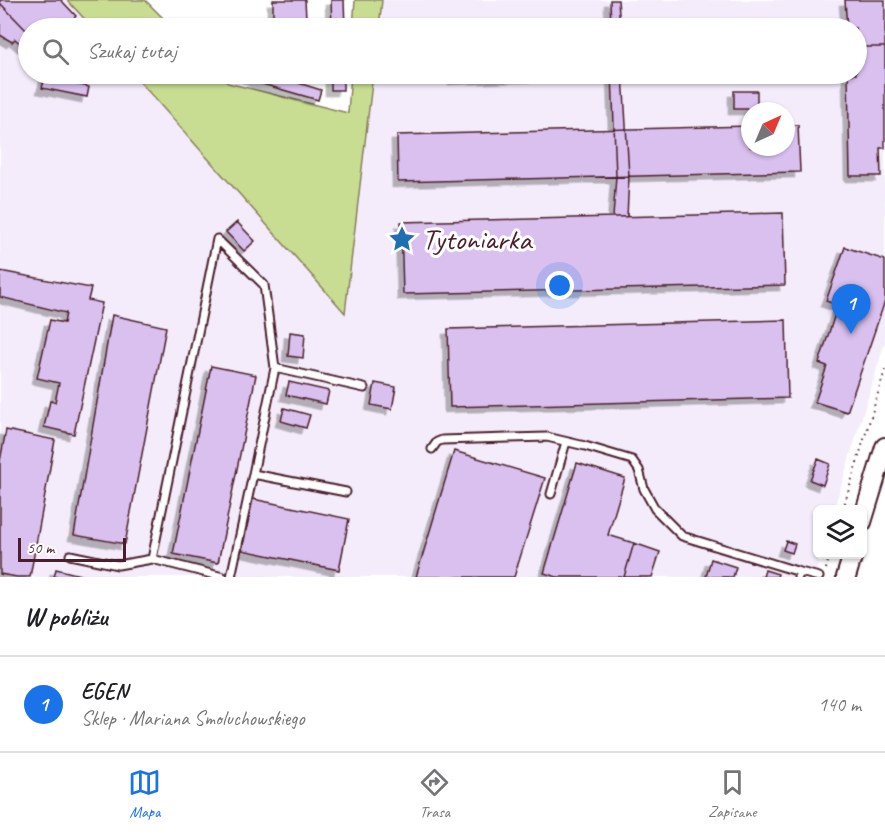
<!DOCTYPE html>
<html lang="pl">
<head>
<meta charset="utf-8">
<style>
  :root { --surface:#fff; --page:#f6f6f6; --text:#202124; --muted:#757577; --line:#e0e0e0; --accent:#1a73e8 }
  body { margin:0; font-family:Caveat,sans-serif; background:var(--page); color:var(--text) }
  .controls { position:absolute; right:18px; bottom:18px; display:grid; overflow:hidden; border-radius:9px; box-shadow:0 2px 4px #0004 }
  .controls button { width:54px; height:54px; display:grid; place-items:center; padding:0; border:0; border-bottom:2px solid var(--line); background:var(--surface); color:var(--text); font:30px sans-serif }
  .compass { position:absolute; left:741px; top:102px; width:54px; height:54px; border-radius:50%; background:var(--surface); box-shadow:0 2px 4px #0004; rotate:44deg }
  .scale { position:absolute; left:18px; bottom:15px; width:108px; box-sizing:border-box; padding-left:6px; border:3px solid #4a1f2b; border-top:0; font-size:16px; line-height:21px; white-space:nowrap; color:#4a1f2b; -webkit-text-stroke:4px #fff; paint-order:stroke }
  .you { position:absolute; left:560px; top:286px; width:21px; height:21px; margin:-15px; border:4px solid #fff; border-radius:50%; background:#1a73e8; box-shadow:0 0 0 9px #1a73e833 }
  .badge { display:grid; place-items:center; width:39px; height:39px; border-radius:50%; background:var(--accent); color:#fff; font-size:20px; font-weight:700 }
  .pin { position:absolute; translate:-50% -50px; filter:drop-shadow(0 2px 3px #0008) }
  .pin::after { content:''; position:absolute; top:32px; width:21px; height:18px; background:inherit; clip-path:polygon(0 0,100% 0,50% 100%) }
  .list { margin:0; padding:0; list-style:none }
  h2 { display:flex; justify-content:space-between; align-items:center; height:78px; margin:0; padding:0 24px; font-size:26px }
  h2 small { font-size:20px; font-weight:400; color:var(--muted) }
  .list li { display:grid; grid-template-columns:39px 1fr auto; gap:18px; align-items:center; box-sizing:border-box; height:96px; padding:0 24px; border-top:2px solid var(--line) }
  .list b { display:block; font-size:22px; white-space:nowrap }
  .list p { margin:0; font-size:20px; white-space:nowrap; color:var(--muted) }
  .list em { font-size:20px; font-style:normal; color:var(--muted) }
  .icon { flex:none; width:33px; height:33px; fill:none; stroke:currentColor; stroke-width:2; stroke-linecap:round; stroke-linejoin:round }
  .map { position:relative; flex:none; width:885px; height:577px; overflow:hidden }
  .search { position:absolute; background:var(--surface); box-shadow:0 2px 4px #0004; left:18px; right:18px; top:18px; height:66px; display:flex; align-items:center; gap:15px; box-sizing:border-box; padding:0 21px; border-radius:33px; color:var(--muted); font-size:22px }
  .sheet { height:174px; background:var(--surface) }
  nav { display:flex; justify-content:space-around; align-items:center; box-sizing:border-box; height:84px; border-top:2px solid var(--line); background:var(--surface); font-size:16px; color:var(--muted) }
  nav a { display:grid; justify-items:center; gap:3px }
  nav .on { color:var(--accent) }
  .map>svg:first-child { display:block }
  .built { fill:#f4ecfa; fill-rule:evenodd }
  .green { fill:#c8dd92; stroke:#897e5e; stroke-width:1.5 }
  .building { fill:#d9c0ef; stroke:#4a1f2b; stroke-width:1.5; filter:url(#shadow) }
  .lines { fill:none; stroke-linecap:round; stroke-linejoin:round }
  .lane-casing { stroke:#4a1f2b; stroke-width:11 }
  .secondary-casing { stroke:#4a1f2b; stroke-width:22 }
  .path { stroke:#4a1f2b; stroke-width:2; stroke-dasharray:1.5 4.5; stroke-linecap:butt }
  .lane { stroke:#fff; stroke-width:7 }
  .secondary { stroke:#fff; stroke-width:18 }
  .labels { text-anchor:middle; stroke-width:6; stroke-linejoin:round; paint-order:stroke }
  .poi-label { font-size:30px; fill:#4a1f2b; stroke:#fff; text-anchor:start }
</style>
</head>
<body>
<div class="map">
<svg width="885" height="577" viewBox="0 0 885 577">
  <defs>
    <filter id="shadow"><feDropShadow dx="-5.5" dy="5.5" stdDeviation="0" flood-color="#0004"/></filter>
  </defs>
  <rect width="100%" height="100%" fill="#fff"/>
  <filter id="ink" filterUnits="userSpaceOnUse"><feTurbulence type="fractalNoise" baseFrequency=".0167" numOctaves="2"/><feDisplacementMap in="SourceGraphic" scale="12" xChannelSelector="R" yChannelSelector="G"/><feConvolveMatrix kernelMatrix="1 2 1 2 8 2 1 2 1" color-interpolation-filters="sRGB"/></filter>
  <g filter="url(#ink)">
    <path class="built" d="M0 0H67L93 28H28V74H133L345 312 373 74H856V28H379L382 0H885V342L834 509H818V554L821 555 814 577H0ZM750 111H786V147H750Z"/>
    <path class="green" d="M67 0H145L173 28H93Z
      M355 0H382L379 28H353Z
      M133 74H218L228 83 348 113 351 74H373L345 313Z"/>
    <path class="building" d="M0 0H61L76 16 64 28H28V32L0 3Z
      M273 0H305L306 18H296V28H261V21L273 20Z
      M331 0H344L345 28H332Z
      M610 0H618L620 28H611Z
      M845 0H885V47H856V28H847Z
      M0 3 28 32V47L23 46 15 39 12 42 0 35Z
      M729 23V28H471Z
      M856 47H885V148H880L881 176H850L848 74H856Z
      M243 74H270L321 90 318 100 259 83Z
      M331 74H343V90H331Z
      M437 74H625L453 79 452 74Z
      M612 74H623L629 176 627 217H613L616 176Z
      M45 77 89 87 87 97 42 88Z
      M734 91H757V109H734Z
      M786 125H798L800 172 398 182 397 135 750 126V147H786Z
      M783 213 785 285 403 294 401 222Z
      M237 222 255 241 244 251 226 232Z
      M845 247 885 260V301L847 412 815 402 827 366 819 363 838 305 826 301Z
      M0 271 91 288 88 300 102 303 74 434 44 427 50 401 55 402 59 383 37 378 50 320 64 323 66 313 0 297Z
      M112 315 166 327 125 544 74 535Z
      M786 320 788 398 450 407 448 329Z
      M290 332 305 334 303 358 288 356Z
      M211 366 256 375 218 563 173 554Z
      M289 382 329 391 326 404 286 395Z
      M375 383 396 387 392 409 371 405Z
      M284 408 310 415 306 428 281 421Z
      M6 430 55 440 30 577H17L0 574V461Z
      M454 451 545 478 514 577H416Z
      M818 459 830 464 823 485 810 480Z
      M577 463 625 478 608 535 634 543 624 577H557L544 573Z
      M253 499 349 519 339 570 242 550Z
      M786 541 795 544 792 553 783 550Z
      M634 543 660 552 652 577H624Z
      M711 559 736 567 733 577H706Z
      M56 569 88 577H54Z
      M765 570 778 574 777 577H763Z"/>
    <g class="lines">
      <defs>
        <path id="lane" d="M432 449 437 442 442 440 547 437 585 446 632 460 639 470 644 489 655 509 682 536 800 572 798 577
          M253 474 275 368 364 388
          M551 494 566 442
          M70 555 118 565 152 559 217 239 264 285 275 368
          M152 559 223 577
          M800 572 819 577
          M231 577 253 474 346 492"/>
        <path id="secondary" d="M862 522 885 447
          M846 577 853 554"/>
      </defs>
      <use href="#lane" class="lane-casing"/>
      <use href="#secondary" class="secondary-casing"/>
      <path class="path" d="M843 509 885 370
        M826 569 830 554"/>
      <use href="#lane" class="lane"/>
      <use href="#secondary" class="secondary"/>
    </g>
  </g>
  <defs>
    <symbol id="sight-bare" viewBox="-9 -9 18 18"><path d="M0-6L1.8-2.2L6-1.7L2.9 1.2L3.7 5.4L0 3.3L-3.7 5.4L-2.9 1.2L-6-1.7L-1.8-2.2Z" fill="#1f6fb2" stroke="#fff" stroke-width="2.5" paint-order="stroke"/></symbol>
  </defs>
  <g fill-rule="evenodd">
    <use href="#sight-bare" x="383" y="220" width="38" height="38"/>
  </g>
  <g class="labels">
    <g class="poi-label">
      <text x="422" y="249">Tytoniarka</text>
    </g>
  </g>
</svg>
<div class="controls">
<button><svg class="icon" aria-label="layers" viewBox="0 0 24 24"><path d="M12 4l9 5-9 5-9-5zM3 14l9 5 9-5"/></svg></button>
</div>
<svg class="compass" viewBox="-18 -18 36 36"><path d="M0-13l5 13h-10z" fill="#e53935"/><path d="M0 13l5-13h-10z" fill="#757577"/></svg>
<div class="scale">50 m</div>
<div class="you"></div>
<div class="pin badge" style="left:851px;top:334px">1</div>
<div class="search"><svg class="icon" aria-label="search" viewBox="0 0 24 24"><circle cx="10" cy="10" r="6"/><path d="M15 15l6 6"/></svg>Szukaj tutaj</div>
</div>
<section class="sheet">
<h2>W pobliżu<small></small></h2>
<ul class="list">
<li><span class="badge">1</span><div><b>EGEN</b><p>Sklep · Mariana Smoluchowskiego</p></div><em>140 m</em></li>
</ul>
</section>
<nav>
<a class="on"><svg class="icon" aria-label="map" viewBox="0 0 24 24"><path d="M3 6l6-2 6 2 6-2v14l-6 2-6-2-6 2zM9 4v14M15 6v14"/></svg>Mapa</a>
<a><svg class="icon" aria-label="directions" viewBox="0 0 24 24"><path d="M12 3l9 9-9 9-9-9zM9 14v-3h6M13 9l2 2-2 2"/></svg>Trasa</a>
<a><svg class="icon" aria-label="saved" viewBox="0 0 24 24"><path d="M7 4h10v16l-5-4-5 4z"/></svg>Zapisane</a>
</nav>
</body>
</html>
